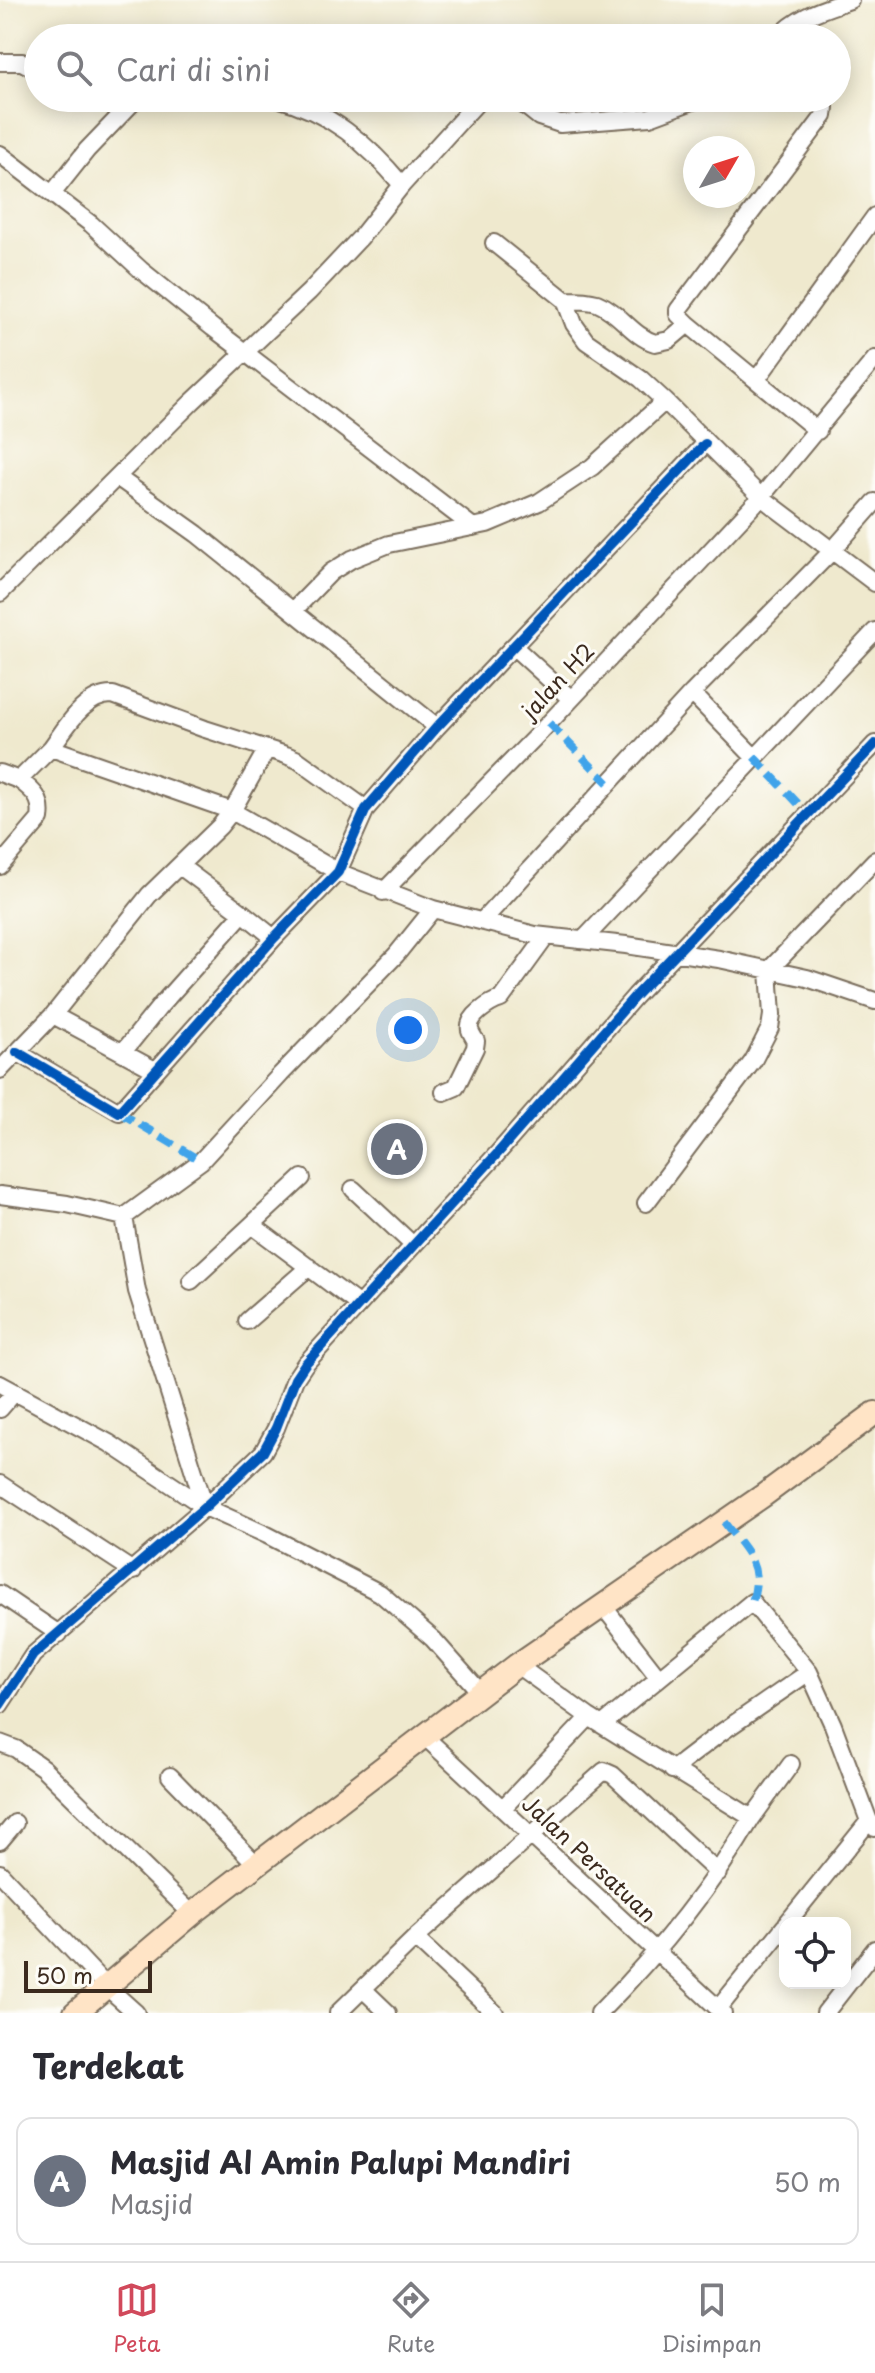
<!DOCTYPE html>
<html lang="id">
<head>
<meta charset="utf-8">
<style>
  :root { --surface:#fff; --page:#f2f2f3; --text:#2b2b33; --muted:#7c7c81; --line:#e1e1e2; --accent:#d1495b }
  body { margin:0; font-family:"Playpen Sans",sans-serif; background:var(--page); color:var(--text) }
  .controls { position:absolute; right:24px; bottom:24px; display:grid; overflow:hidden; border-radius:16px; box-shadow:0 4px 20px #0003 }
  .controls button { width:72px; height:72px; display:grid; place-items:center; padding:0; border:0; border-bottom:2px solid var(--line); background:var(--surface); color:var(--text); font:40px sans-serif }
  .compass { position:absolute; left:683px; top:136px; width:72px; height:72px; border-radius:50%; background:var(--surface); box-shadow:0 4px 20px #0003; rotate:51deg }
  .scale { position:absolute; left:24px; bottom:20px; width:128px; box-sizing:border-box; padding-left:8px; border:4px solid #3b2a1e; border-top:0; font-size:22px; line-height:28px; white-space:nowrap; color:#3b2a1e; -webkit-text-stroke:6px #fdfcf7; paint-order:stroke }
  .you { position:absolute; left:408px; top:1030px; width:28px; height:28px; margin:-20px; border:6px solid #fff; border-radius:50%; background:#1a73e8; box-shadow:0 0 0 12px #1a73e833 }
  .badge { display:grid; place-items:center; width:52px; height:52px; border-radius:50%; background:var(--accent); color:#fff; font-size:26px; font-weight:700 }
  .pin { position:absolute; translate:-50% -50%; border:4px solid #fff; box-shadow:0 2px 8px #0006 }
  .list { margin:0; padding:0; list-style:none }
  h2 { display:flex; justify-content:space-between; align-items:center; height:104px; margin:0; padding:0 32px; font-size:34px }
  h2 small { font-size:26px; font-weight:400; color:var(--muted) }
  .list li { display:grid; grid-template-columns:52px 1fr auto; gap:24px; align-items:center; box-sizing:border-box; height:128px; margin:0 16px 16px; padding:0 16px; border:2px solid var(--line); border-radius:16px }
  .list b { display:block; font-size:30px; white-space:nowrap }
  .list p { margin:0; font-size:26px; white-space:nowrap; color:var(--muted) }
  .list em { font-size:26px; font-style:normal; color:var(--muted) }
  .icon { flex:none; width:44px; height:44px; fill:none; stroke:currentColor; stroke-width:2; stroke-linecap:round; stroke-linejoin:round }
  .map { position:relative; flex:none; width:875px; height:2013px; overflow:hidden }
  .search { position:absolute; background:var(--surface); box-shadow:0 4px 20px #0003; left:24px; right:24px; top:24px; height:88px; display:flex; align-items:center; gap:20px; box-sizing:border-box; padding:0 28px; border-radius:44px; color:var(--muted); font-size:30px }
  .sheet { height:248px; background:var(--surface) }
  nav { display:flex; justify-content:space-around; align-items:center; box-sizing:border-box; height:112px; border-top:2px solid var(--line); background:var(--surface); font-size:22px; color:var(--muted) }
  nav a { display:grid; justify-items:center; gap:4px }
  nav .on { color:var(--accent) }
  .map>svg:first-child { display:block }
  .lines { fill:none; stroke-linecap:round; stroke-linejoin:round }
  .street-casing { stroke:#7a6d5c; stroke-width:20 }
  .secondary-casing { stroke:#7a6d5c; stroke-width:26 }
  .street { stroke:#fff; stroke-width:16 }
  .secondary { stroke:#ffe4c6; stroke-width:22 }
  .quiet { stroke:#3fa3ea; stroke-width:8; stroke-dasharray:16 8; stroke-linecap:butt }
  .cycleway-casing { stroke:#fdfcf7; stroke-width:15 }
  .cycleway { stroke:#0057b8; stroke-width:10 }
  .labels { text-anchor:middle; stroke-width:6; stroke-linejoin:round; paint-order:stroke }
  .street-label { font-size:22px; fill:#3b2a1e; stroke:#fdfcf7 }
</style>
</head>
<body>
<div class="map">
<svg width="875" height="2013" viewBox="0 0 875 2013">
  <rect width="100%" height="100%" fill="#fdfcf7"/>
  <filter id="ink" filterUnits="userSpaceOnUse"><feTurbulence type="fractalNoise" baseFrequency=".0125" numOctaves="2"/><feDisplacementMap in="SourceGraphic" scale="16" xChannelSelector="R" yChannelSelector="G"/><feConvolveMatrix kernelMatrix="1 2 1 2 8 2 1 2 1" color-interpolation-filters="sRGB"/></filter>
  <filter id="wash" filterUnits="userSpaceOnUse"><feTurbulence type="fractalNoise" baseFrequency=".006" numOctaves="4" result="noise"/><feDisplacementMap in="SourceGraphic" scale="32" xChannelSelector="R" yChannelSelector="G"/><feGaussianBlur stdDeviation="1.8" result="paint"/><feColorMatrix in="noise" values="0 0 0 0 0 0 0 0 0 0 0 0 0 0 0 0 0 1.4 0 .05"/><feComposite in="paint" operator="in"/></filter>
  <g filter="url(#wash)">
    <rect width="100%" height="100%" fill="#efe9ce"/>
  </g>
  <g filter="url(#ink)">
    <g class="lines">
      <defs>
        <path id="street" d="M778 38C797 16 824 9 850 0
          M0 62H22L38 71
          M277 98C330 112 367 143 402 185
          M515 98 539 117 560 124 650 117 701 98
          M0 154 91 224 141 270 213 328 473 527
          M52 194 87 150 137 98
          M494 243 565 300 574 324 586 341 641 379 665 401
          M565 300C576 300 587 300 597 303 620 312 632 336 655 343L669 340 688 324
          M757 379 875 216
          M818 431 688 324 678 314V310L824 116 825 107 819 98
          M117 477 197 534 437 727
          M0 593 192 402 309 292 360 238 402 185 481 98
          M294 610 331 572 352 559 389 544 487 524 539 502 592 467 665 401 761 497 875 583
          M514 647 571 699
          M692 693 754 757
          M51 748C66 728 84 694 113 695L205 729 286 755 298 760 366 809
          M0 773 19 780 51 748 232 811 338 872 433 909 535 935 626 945 719 959 807 978 875 1001
          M0 866 40 819C43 799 34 791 19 780
          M383 892 549 723 761 497 875 359
          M243 913 274 938
          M483 920 692 693 831 552 875 502
          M583 940 875 631
          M53 1015 155 1070
          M17 1052 119 1112 274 938 338 872 366 809 437 727 705 444
          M123 1052 161 1005 243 913 180 866
          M0 1070 53 1015 149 895 220 826 232 811 267 749
          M444 1092 456 1087 475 1048 476 1041C475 1040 470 1031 470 1030 467 1016 491 1002 501 999L546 937
          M353 1189 413 1245
          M0 1195 67 1204 124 1217 201 1161 281 1074 396 955 433 909
          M646 1203 753 1061 770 1028 772 1015 769 970 875 860
          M124 1217 137 1291 205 1507
          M252 1225 359 1305
          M191 1281 302 1178
          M247 1321 309 1267
          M0 1384 109 1443 205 1507 267 1535 380 1593 433 1639 481 1693
          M0 1409 13 1394
          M0 1484 133 1571
          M0 1594 59 1634
          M603 1606 659 1678
          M517 1665 589 1717 752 1818C709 1891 658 1953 599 2013
          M0 1705 33 1655 205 1507 263 1452 276 1428 295 1379 305 1364 497 1154 635 996 875 744
          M602 1725 752 1602 809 1672 833 1725 869 1821 875 1828
          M425 1737 723 2013
          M0 1743 16 1749 43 1768 192 1914
          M672 1770 719 1734 809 1672
          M170 1776 256 1864
          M503 1808 589 1717
          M752 1818 791 1764
          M0 1841 15 1823
          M0 1873 107 1987 136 2013
          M787 1923 869 1821
          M415 1938 495 2013
          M363 1989 388 2013
          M718 2009 785 1926
          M338 2013 415 1938 604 1771 613 1775 718 1873
          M825 2013 875 1949"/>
        <path id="secondary" d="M75 2013 192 1914 517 1665 764 1495 875 1413"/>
      </defs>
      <use href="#street" class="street-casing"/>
      <use href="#secondary" class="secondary-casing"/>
      <use href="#street" class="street"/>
      <use href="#secondary" class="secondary"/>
      <path class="quiet" d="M549 723 608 783
        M754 757 808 814
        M119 1112 201 1161
        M724 1522C746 1552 764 1564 752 1602"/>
      <defs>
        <path id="cycleway" d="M17 1052 119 1112 274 938 338 872 366 809 437 727 705 444
          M0 1705 33 1655 205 1507 263 1452 276 1428 295 1379 305 1364 497 1154 635 996 875 744"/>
      </defs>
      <use href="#cycleway" class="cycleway-casing"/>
      <use href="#cycleway" class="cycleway"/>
    </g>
  </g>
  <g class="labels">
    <g class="street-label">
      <text transform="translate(558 681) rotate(-47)" y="8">jalan H2</text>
      <text transform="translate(589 1859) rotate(43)" y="8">Jalan Persatuan</text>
    </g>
  </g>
</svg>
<div class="controls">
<button><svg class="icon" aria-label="locate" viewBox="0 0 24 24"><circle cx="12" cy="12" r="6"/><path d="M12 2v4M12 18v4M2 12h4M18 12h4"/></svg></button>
</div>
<svg class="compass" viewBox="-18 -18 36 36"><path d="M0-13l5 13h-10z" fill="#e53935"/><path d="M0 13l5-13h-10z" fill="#7c7c81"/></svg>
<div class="scale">50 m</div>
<div class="you"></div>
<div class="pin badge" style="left:397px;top:1149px;background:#6b7280">A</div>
<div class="search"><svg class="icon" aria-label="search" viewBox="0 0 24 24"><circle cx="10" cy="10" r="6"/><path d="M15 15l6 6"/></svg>Cari di sini</div>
</div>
<section class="sheet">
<h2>Terdekat<small></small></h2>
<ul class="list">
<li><span class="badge" style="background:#6b7280">A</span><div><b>Masjid Al Amin Palupi Mandiri</b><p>Masjid</p></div><em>50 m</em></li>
</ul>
</section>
<nav>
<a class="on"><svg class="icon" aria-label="map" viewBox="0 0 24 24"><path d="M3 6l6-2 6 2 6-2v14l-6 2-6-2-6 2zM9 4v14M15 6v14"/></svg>Peta</a>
<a><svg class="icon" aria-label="directions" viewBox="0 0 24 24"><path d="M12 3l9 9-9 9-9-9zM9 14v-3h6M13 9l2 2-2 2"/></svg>Rute</a>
<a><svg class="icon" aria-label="saved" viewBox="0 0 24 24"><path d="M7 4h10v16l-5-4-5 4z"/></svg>Disimpan</a>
</nav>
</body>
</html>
